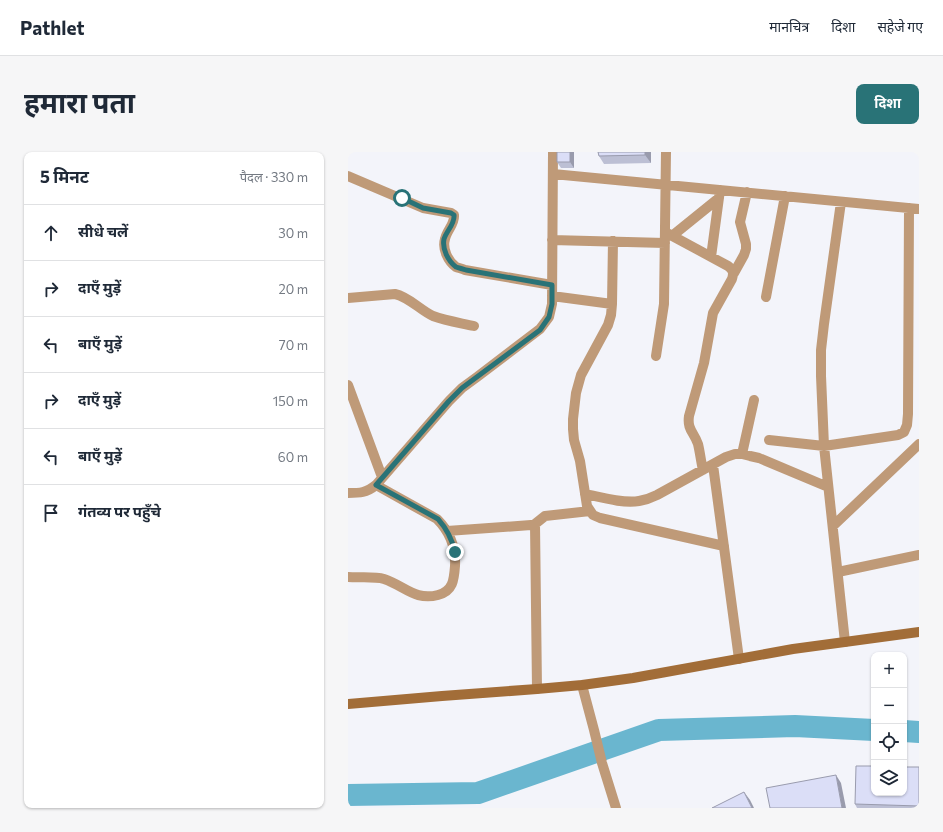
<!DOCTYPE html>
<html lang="hi">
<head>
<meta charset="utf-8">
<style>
  :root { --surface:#fff; --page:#f6f6f7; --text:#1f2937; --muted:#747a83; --line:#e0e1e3; --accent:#297377 }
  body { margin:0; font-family:Commissioner,"Noto Sans Devanagari",sans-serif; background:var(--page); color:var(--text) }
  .controls { position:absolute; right:12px; bottom:12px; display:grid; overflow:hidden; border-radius:8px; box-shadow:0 1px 3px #0004 }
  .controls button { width:36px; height:36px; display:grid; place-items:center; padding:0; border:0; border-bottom:1px solid var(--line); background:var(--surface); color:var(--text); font:20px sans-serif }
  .stop { position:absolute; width:12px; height:12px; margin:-9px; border:3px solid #297377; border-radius:50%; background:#fff }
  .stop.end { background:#297377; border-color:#fff; box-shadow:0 1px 4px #0008 }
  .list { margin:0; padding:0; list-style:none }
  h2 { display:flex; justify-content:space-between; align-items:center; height:52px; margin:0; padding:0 16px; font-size:17px }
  h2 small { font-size:13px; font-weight:400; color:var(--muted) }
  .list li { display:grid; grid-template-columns:26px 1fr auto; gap:12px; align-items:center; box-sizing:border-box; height:56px; padding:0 16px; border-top:1px solid var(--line) }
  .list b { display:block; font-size:15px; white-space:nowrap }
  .list em { font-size:13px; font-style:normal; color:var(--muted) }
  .icon { flex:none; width:22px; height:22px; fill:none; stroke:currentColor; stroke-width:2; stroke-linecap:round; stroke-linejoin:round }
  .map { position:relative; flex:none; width:571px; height:656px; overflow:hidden; border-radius:8px }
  header { display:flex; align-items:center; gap:24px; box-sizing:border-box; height:56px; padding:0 20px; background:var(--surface); border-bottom:1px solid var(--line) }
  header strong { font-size:19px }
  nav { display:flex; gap:22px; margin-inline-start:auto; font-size:14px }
  .intro { display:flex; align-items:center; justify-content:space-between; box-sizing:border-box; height:96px; padding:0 24px }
  h1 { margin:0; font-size:28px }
  .button { padding:10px 18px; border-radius:8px; background:var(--accent); color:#fff; font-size:14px; font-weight:700 }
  main { display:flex; gap:24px; padding:0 24px }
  aside { flex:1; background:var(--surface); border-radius:8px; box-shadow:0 1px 3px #0004 }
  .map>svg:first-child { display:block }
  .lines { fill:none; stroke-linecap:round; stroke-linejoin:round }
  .river { stroke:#6ab6cf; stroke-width:22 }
  .street { stroke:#bf9a78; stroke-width:10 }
  .secondary { stroke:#a26d38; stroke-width:10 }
  .wall { fill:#bcbfd4 }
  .shaded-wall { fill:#999bad }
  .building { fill:#dbdef7; stroke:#999bad }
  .route { stroke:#297377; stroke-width:5 }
</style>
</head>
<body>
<header>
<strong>Pathlet</strong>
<nav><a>मानचित्र</a><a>दिशा</a><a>सहेजे गए</a></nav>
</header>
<div class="intro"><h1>हमारा पता</h1><a class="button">दिशा</a></div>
<main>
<aside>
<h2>5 मिनट<small>पैदल · 330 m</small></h2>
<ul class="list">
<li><svg class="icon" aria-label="ahead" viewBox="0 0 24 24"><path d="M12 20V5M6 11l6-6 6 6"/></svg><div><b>सीधे चलें</b></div><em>30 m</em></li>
<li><svg class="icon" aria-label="right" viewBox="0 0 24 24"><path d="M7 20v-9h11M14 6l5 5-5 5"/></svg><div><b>दाएँ मुड़ें</b></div><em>20 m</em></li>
<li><svg class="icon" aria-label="left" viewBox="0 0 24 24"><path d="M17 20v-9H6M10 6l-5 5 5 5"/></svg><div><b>बाएँ मुड़ें</b></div><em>70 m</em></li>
<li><svg class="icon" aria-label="right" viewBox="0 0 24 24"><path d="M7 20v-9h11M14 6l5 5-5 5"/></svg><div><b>दाएँ मुड़ें</b></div><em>150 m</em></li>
<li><svg class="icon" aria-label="left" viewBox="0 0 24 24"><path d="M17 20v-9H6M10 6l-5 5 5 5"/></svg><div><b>बाएँ मुड़ें</b></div><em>60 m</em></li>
<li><svg class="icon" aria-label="arrive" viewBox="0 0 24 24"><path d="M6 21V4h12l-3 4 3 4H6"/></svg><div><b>गंतव्य पर पहुँचे</b></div></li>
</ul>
</aside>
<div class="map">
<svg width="571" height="656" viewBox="0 0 571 656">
  <rect width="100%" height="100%" fill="#f3f4fa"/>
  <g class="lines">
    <path class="river" d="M556 579 571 580
      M0 643 130 641 311 578 447 574 526 578"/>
    <path class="street" d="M205 22 571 57
      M0 24 75 56 103 61 106 63C107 72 99 78 97 87 94 97 100 109 108 115 111 116 115 117 117 118L204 133
      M493 50 476 172 473 198V224L476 294 497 490
      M317 80 380 114C385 118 386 120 384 127L365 161 356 211 341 264C339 278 346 280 350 292 352 300 353 310 355 318
      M324 84 371 46
      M204 88 317 91
      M265 89 264 152 263 163 260 173 233 223 228 241 225 267V277L226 288 232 309 239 354 245 363 252 366 376 394
      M363 105 372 38
      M386 121 396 103 398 97V92L392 70 399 40
      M204 144 264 152
      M418 145 437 44
      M0 146 47 142C61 145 72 158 85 164 98 169 113 171 126 174
      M308 204 316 152 318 0
      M0 233 34 325
      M421 288 476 294 550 283 556 280 559 273 560 262 561 56
      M394 302 406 248
      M365 313 391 507
      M0 341C12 341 18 341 28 333L101 249 114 236 129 225 192 177 201 165 204 152 205 0
      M237 342C252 345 275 352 291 349 297 348 303 346 309 343L378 305 387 302H394L402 304 411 306 480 335
      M187 372 189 537
      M485 374 571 292
      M99 379 183 373 187 372 197 364 242 359
      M490 420 571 403
      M0 425C11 426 26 424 36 427 57 434 67 449 90 443 105 439 106 428 107 414 108 396 102 380 89 367L28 333
      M234 533 246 578 254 611 268 656"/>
    <path class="secondary" d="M0 552 94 544 189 537 234 533 285 526 445 497 571 480"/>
  </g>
  <path class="wall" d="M226 0V16H213L209 10Z
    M250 0H303V11L256 12 251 4Z
    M571 615V656H509L507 652Z"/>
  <path class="shaded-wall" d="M222 0H226V16L222 10Z
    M297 0H303V11L297 3Z
    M488 623 493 631 498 656H494Z
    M396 640 402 648 406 656H404Z"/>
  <path class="building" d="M209 0H222V10H209Z
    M250 0H297V3L251 4Z
    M508 614H526V641H556V615H571V654L507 652Z
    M488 623 494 656H422L418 636Z
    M396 640 404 656H364Z"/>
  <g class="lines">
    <path class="route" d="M54 46 75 56 103 61 106 63C107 72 99 78 96 87 94 97 100 109 108 115 111 116 115 117 118 118L204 133V152L201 165 192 178 114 236 101 249 28 333 90 367C99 377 104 387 107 400"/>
  </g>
</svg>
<div class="controls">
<button>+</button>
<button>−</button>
<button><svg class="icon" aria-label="locate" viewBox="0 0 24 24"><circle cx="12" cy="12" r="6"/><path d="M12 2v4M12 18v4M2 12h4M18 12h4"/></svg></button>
<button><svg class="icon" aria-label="layers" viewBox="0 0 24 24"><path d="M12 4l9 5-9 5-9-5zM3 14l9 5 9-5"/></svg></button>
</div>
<div class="stop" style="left:54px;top:46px"></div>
<div class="stop end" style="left:107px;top:400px"></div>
</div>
</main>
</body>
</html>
